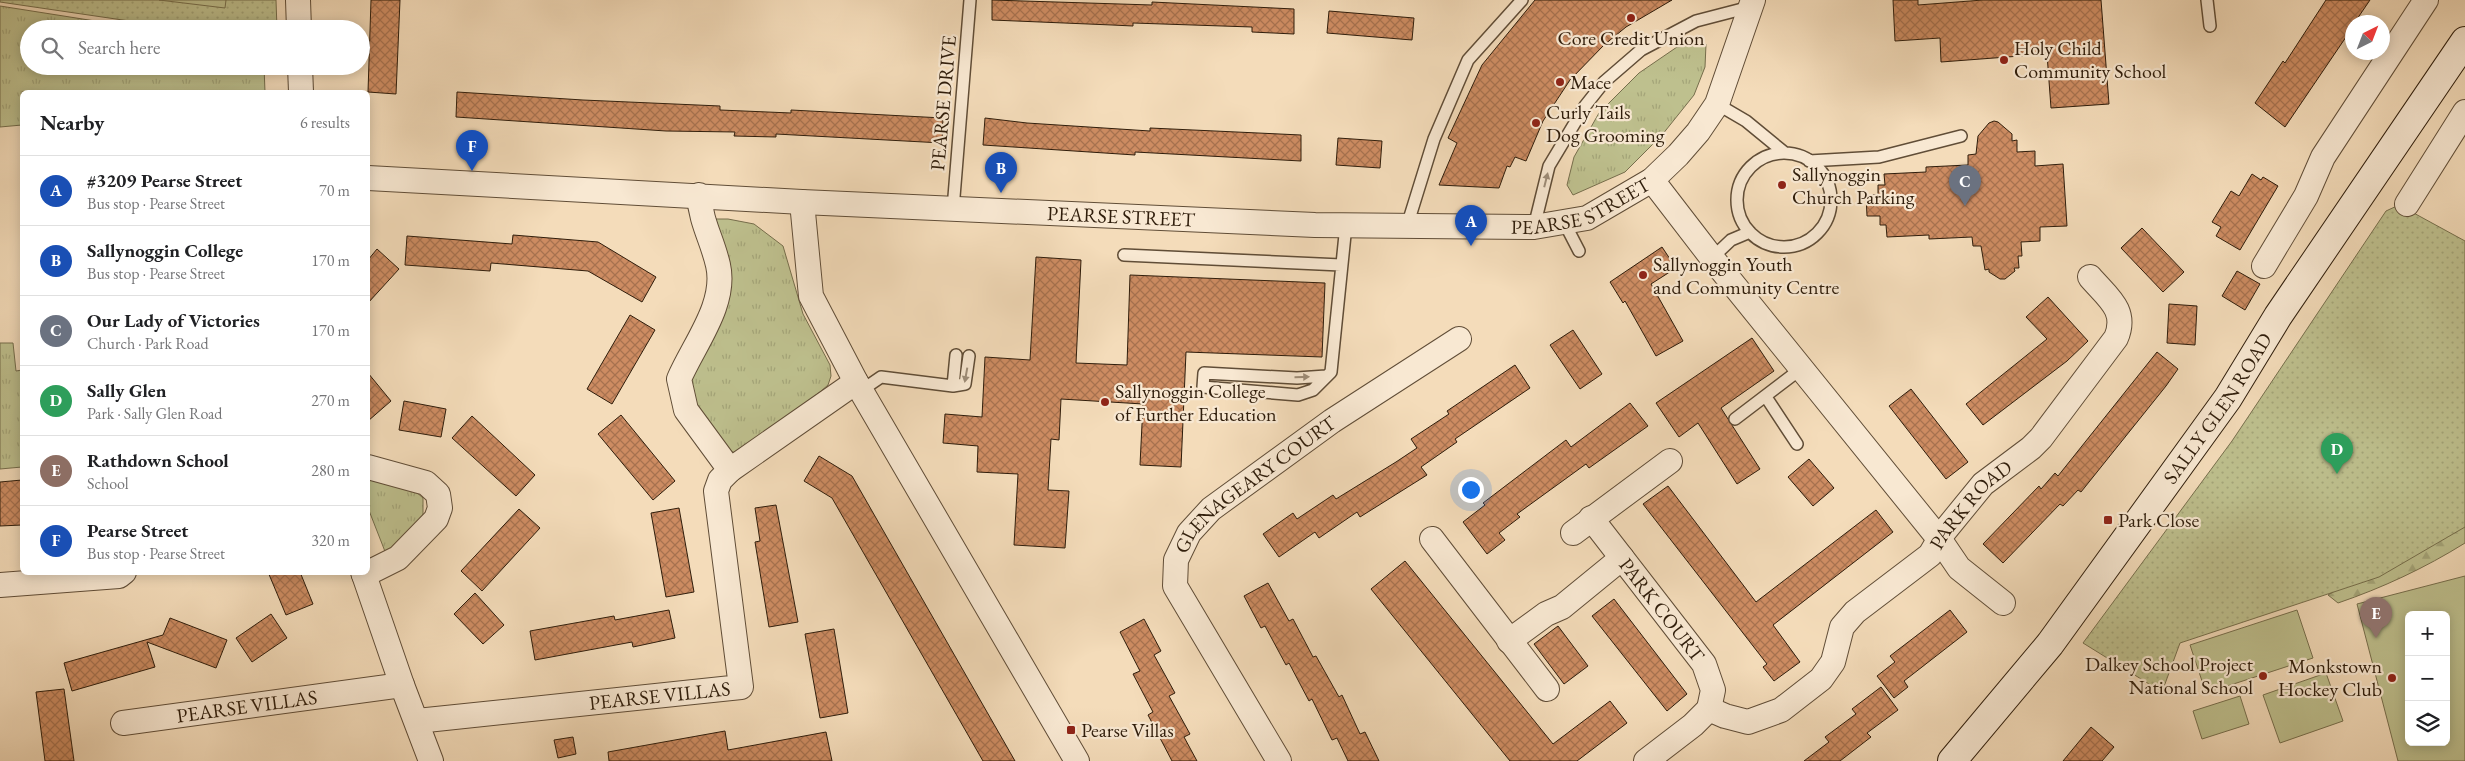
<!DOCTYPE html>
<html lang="en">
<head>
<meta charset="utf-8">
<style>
  :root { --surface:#fff; --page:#f6f6f6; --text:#202124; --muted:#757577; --line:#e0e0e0; --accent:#ea580c }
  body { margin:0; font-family:"EB Garamond",serif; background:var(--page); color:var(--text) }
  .controls { position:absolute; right:15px; bottom:15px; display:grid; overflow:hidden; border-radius:8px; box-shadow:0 2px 12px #0003 }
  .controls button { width:45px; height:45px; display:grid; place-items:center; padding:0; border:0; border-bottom:1px solid var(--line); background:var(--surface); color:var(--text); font:25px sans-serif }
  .compass { position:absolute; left:2345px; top:15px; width:45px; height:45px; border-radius:50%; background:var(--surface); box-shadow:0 2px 12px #0003; rotate:42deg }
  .you { position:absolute; left:1470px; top:489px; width:18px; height:18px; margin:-12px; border:4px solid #fff; border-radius:50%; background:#1a73e8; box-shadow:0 0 0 8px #1a73e833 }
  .badge { display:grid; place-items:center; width:32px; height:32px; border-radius:50%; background:var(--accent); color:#fff; font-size:16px; font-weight:700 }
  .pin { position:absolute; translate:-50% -41px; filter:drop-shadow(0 1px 2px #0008) }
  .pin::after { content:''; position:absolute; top:26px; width:18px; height:15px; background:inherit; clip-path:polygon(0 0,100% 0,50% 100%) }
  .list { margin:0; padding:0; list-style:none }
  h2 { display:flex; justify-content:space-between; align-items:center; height:65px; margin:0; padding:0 20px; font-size:21px }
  h2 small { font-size:16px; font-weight:400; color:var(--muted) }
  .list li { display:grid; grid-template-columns:32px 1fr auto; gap:15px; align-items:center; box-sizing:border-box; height:70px; padding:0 20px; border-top:1px solid var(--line) }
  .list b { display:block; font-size:19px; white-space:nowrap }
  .list p { margin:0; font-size:16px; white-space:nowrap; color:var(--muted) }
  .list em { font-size:16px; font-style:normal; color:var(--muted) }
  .icon { flex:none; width:28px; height:28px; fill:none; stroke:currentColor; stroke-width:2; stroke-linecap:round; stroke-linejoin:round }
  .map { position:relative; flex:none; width:2465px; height:761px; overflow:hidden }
  .search { position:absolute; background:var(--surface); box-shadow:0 2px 12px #0003; left:20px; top:20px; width:350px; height:55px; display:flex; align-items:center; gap:12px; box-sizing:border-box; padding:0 18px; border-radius:28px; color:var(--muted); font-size:19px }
  .panel { position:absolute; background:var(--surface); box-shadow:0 2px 12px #0003; left:20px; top:90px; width:350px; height:485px; border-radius:8px }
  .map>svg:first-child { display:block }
  .grass { fill:url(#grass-tufts); stroke:#766e4c }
  .forest { fill:url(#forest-firs); stroke:#766e4c }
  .park { fill:url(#park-dots); stroke:#766e4c }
  .garden { fill:#bec08e; stroke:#766e4c; fill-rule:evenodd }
  .building { fill:url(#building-cross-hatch); stroke:#2f1d0b }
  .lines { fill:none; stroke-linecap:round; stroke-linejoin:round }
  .service-casing { stroke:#604d37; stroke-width:14 }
  .minor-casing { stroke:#604d37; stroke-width:26 }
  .secondary-casing { stroke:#2f1d0b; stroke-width:30 }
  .service { stroke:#f8e8d2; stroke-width:11 }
  .minor { stroke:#f8e8d2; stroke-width:24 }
  .secondary { stroke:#f8e8d2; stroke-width:28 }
  .oneway { fill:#9e8d78 }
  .poi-dot { fill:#8f2418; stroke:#f8e8d2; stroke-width:2 }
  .labels { text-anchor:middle; stroke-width:4.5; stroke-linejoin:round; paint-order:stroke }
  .poi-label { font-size:20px; fill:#2f1d0b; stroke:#f8e8d2; text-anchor:start }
  .street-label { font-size:20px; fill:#2f1d0b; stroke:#f8e8d2 }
</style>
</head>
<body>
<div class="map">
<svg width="2465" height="761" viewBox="0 0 2465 761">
  <defs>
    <pattern id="grass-tufts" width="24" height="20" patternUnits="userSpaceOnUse" patternTransform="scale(1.25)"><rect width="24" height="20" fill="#bec08e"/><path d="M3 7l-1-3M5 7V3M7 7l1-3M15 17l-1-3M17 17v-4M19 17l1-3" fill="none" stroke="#a4a579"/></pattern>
    <pattern id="forest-firs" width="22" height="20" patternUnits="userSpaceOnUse" patternTransform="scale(1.25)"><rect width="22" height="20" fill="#bec08e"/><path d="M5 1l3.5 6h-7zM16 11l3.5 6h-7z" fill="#a4a579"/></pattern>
    <pattern id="park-dots" width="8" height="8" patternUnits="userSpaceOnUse" patternTransform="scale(1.25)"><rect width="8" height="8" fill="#bec08e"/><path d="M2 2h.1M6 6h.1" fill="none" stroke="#a4a579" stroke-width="1.8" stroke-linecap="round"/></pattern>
    <pattern id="building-cross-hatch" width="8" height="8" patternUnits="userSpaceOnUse" patternTransform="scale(1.25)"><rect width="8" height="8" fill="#cd8c62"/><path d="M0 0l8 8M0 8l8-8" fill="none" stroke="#a7724f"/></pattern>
  </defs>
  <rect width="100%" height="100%" fill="#f4dcba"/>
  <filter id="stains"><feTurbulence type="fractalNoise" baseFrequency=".004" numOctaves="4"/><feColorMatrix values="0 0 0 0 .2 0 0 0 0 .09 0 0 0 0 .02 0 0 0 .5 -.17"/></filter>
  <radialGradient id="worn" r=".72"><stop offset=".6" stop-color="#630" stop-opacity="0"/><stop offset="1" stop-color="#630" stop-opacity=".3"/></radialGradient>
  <path class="grass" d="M0 6 146 29H29V66H264L265 92H22V125L0 127Z
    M1706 44 1705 67 1694 95 1662 135 1625 172 1573 195 1567 185 1574 157 1599 113 1639 73 1677 47Z
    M712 219H728L754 224 783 246 803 314 830 365 831 376 828 385 820 392 736 453 725 450 693 407 690 373 724 306Z
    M0 343H13L16 371 22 370V467L0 469Z
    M368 474 415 491 423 498V516L386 554 368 508Z"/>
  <path class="forest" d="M2465 512V543C2425 568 2382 588 2338 603L2328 595Z"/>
  <path class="park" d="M0 0H276L277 29H184L0 2Z
    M2399 205 2465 241V527L2379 577 2180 643 2162 692 2083 643 2232 441 2386 211Z"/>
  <path class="garden" d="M159 0H226L225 8Z
    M2465 576V761H2398L2357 604ZM2409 615H2446V742H2409Z
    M2297 610 2313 658 2206 693 2190 645Z
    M2326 673 2343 721 2280 743 2263 695Z
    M2240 696 2249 724 2202 739 2193 711Z"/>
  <path class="building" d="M371 0H400L396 94 368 92Z
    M992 0 1152 5V2L1294 9V34L1252 32V27L1133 23V26L1112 25 992 20Z
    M1535 0H1672L1626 27 1604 45 1570 80 1543 121 1526 161 1515 157 1510 167 1507 166 1499 188 1439 185 1457 143 1448 138 1482 65Z
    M1893 0H1918V5L1983 0H2101L2109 104 2051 108 2047 54 1941 62 1940 38 1895 41Z
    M2326 0H2370L2355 22H2352L2346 37 2285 127 2255 103 2283 61 2285 63Z
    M1329 11 1414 18 1412 40 1327 33Z
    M457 92 583 100 720 106V110L791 113V110L943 118 942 143 776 134V137L734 136 735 132 666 131 456 117Z
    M985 118 1027 123 1150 131V128L1301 135V161L1135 152V155L983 145Z
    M1994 121 1998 122 2012 134V141L2017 140V152L2035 151V166L2063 164 2067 226 2040 227V241L2021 242 2022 256H2018L2019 268H2014L2015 271 2005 279H2000L1989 272V269L1985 270 1981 246H1973L1972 237 1929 239V235L1887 237 1886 225H1880V216H1867L1866 195H1878V185H1885L1884 174 1926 172V167L1968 165V155L1976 154 1978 136 1989 123Z
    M1338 138 1382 141 1380 168 1336 165Z
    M2252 174 2261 180 2263 177 2278 186 2240 250 2216 236 2221 227 2212 222 2231 191 2239 196Z
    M2142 228 2184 272 2163 292 2121 248Z
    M513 235 598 242 656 277 642 302 588 271 491 263 490 271 405 265 407 236 512 244Z
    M1662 247 1676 268 1651 284 1683 341 1656 356 1625 301 1623 303 1610 282Z
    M377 249 399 269 368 303V260Z
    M1036 257 1081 260 1076 363 1127 365 1130 275 1325 283 1322 357 1186 352 1181 467 1140 465 1143 404 1061 399 1059 440 1051 439 1048 490 1069 491 1065 548 1014 545 1018 474 977 472 978 446 943 443 945 414 982 417 985 357 1030 360Z
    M2237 271 2260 284 2245 310 2222 296Z
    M2048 297 2088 341 2067 361 1983 425 1966 404 2047 339 2026 317Z
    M2169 304 2197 306 2195 345 2167 343Z
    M630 315 655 330 612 404 587 389Z
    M1573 330 1602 374 1580 389 1550 345Z
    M1752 338 1774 371 1721 408 1760 469 1737 484 1698 423 1679 437 1656 403Z
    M2157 352 2178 369 2166 386 2081 492 2078 490 2063 506 2060 504 2003 563 1983 544 2039 486 2041 489 2055 473 2058 476Z
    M1515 365 1530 388 1455 439 1457 442 1421 467 1427 475 1360 517 1357 512 1319 538 1315 532 1279 557 1263 534 1293 513 1297 519 1333 495 1336 499 1396 462 1417 448 1411 439 1449 414 1447 411Z
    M368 373 391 401 368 421Z
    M1911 389 1968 462 1946 479 1889 406Z
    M404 401 446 409 441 437 399 430Z
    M1630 403 1648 426 1589 468 1586 464 1517 514 1520 517 1499 533 1505 540 1487 554 1463 522 1485 505 1483 503 1566 440 1571 447Z
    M621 415 675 481 653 500 598 434Z
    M472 416 535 475 516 496 452 438Z
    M819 456 852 476 1015 761H983L832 498 804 481Z
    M1809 459 1834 488 1813 506 1788 477Z
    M22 480V525L0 526V482Z
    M1668 486 1756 602 1876 510 1893 532 1773 625 1800 662 1774 681 1763 667 1767 664 1643 504Z
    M776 505 798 622 769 627 755 542 760 541 755 508Z
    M679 508 694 592 666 597 651 513Z
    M519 509 540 528 482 591 461 571Z
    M1405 561 1553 744 1610 701 1627 723 1577 761H1510L1371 589Z
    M268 572H300L313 604 286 615Z
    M1268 583 1289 621 1293 619 1313 657 1316 656 1339 697 1342 695 1360 734 1365 732 1379 761H1348L1337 738 1332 740 1312 699 1309 701 1289 663 1286 665 1265 626 1261 628 1244 596Z
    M475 593 504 625 483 644 454 614Z
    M1614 599 1687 694 1667 711 1592 616Z
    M669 610 675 638 633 647 632 642 535 660 530 631 614 616 615 620Z
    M1950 610 1967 632 1904 681 1908 687 1894 698 1877 676 1895 662 1890 656Z
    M271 614 287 638 252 662 236 638Z
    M170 618 227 640 216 668 147 642 155 667 72 691 64 663 163 635Z
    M1144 619 1161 651 1154 655 1175 693 1169 696 1190 734 1184 737 1197 761H1172L1148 715 1153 712 1133 674 1140 671 1120 632Z
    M1558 626 1588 666 1564 684 1534 644Z
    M834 629 848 713 820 718 805 634Z
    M1881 687 1898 710 1867 733 1871 737 1840 761H1804L1829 742 1825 737 1856 714 1852 709Z
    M64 689 74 761H45L36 692Z
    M2091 727 2114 747 2102 761H2063Z
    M725 731 728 750 826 732 832 761H609L608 752Z
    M573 737 576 754 558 758 554 740Z"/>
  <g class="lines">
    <defs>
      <path id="service" d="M2207 0 2210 26
        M1717 104 1746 121 1785 153
        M1737 200a47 47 0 1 1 94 0a47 47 0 1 1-94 0Z
        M1809 161 1879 157 1961 136
        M953 209 970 0
        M1564 222 1579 251
        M1407 226 1434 139 1468 60 1522 0
        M1534 227 1549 166 1585 106 1604 82 1641 50 1696 21 1750 7
        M1124 255 1341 265
        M1712 258 1731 240 1750 232
        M1326 376 1297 378 1204 373 1203 387 1298 395 1313 390 1331 372 1346 225
        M953 386 956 355
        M862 390 881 377 953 386 965 384 969 356
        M1766 397 1797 444
        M1735 419 1802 368"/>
      <g id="minor">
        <path d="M298 0 299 29"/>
        <path d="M300 66 301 92"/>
        <path id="s1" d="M368 178 802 202 1315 225 1534 227 1587 218 1652 180 1678 155 1698 132 1717 104 1753 0"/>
        <path d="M1652 180 1712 258 1940 540 1959 568 2003 603"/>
        <path d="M699 195C701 223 712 239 718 265 727 304 694 344 679 379L686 410 730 470"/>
        <path d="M802 202 811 296 856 382 1077 761"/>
        <path d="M2407 204 2465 112"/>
        <path d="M2264 266 2306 196 2323 157 2426 0"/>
        <path id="s2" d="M1591 518 1704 664 1713 690 1709 709"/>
        <path d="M1573 533 1670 461"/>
        <path d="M1432 539 1547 689"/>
        <path d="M363 572 402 685 431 761"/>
        <path d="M364 575 398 558 436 519 440 508 438 494 426 483 368 467"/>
        <path d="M0 585 119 576 124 572"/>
        <path d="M1509 641 1546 614 1562 607 1622 558"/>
        <path id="s3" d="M417 721 741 687 716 491 720 480 730 470 856 382"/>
        <path id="s4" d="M123 723 402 685"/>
        <path id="s5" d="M1279 761 1175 586 1176 560 1189 533 1211 509 1332 421 1459 339"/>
        <path id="s6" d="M1646 761 1693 725 1709 709 1725 716 1748 722 1781 710 1821 679 1833 662 1842 627 1855 612 1930 555 1943 533 1983 484 2031 448 2041 438 2116 338C2128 310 2107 297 2090 277"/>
      </g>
      <g id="secondary">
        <path id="s7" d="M1952 761 2050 644 2228 398 2278 316 2465 41"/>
      </g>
    </defs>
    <use href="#service" class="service-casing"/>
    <use href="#minor" class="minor-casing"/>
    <use href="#secondary" class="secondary-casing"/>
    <use href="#service" class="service"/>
    <use href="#minor" class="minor"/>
    <use href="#secondary" class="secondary"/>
  </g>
  <defs><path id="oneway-solid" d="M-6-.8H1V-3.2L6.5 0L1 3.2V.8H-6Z" transform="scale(1.25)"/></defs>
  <g class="oneway">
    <use href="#oneway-solid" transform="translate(1546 180) rotate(-76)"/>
    <use href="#oneway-solid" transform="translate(966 375) rotate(100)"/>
    <use href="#oneway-solid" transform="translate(1302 377) rotate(-1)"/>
  </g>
  <g class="poi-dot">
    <circle cx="1631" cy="18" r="5"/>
    <circle cx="2004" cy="60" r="5"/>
    <circle cx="1560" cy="82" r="5"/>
    <circle cx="1536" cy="123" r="5"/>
    <circle cx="1782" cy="185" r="5"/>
    <circle cx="1643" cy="275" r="5"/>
    <circle cx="1105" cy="402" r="5"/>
    <rect x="2103" y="515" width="10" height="10" rx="2.5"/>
    <circle cx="2263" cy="676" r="5"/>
    <circle cx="2392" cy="678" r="5"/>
    <rect x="1066" y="725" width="10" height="10" rx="2.5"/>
  </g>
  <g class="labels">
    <g class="poi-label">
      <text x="1631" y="45" text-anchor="middle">Core Credit Union</text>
      <text x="2014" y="55">Holy Child<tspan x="2014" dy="23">Community School</tspan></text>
      <text x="1570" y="89">Mace</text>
      <text x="1546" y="119">Curly Tails<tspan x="1546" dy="23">Dog Grooming</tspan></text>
      <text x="1792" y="181">Sallynoggin<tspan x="1792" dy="23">Church Parking</tspan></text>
      <text x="1653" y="271">Sallynoggin Youth<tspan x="1653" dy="23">and Community Centre</tspan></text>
      <text x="1115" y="398">Sallynoggin College<tspan x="1115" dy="23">of Further Education</tspan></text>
      <text x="2118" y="527">Park Close</text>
      <text x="2253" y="671" text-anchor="end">Dalkey School Project<tspan x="2253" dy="23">National School</tspan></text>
      <text x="2382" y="673" text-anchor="end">Monkstown<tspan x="2382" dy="23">Hockey Club</tspan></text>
      <text x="1081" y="737">Pearse Villas</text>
    </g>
    <g class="street-label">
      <text transform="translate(943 103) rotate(-85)" y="7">PEARSE DRIVE</text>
      <text dy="7" stroke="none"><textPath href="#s1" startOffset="1218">PEARSE STREET</textPath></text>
      <text dy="7" stroke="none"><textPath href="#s1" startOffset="754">PEARSE STREET</textPath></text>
      <text dy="7" stroke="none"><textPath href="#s7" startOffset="442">SALLY GLEN ROAD</textPath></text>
      <text dy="7" stroke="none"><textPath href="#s5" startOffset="341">GLENAGEARY COURT</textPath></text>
      <text dy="7" stroke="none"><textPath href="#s6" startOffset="445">PARK ROAD</textPath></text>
      <text dy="7" stroke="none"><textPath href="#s2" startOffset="116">PARK COURT</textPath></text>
      <text dy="7" stroke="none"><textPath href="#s3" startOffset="244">PEARSE VILLAS</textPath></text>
      <text dy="7" stroke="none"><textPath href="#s4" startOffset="125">PEARSE VILLAS</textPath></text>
    </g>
  </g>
  <rect width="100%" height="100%" filter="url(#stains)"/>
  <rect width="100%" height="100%" fill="url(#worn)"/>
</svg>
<div class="controls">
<button>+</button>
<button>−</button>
<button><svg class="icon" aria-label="layers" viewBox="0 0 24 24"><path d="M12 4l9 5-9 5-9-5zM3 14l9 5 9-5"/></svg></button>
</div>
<svg class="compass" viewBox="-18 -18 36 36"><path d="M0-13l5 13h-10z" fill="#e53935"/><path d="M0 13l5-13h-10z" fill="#757577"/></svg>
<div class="you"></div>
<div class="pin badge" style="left:1471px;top:246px;background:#1a4fb4">A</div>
<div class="pin badge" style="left:1001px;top:193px;background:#1a4fb4">B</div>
<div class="pin badge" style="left:1965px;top:206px;background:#6b7280">C</div>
<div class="pin badge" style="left:2337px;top:474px;background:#2e9e5b">D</div>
<div class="pin badge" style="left:2376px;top:638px;background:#8d6e63">E</div>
<div class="pin badge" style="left:472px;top:171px;background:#1a4fb4">F</div>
<div class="search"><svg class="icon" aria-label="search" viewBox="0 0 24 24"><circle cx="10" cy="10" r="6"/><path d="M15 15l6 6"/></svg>Search here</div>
<section class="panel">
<h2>Nearby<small>6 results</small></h2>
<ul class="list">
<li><span class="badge" style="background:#1a4fb4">A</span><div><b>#3209 Pearse Street</b><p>Bus stop · Pearse Street</p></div><em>70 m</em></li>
<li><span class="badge" style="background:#1a4fb4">B</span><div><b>Sallynoggin College</b><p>Bus stop · Pearse Street</p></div><em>170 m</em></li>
<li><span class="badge" style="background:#6b7280">C</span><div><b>Our Lady of Victories</b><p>Church · Park Road</p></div><em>170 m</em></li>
<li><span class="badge" style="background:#2e9e5b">D</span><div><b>Sally Glen</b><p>Park · Sally Glen Road</p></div><em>270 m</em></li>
<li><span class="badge" style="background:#8d6e63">E</span><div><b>Rathdown School</b><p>School</p></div><em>280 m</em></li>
<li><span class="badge" style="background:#1a4fb4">F</span><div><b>Pearse Street</b><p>Bus stop · Pearse Street</p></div><em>320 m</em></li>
</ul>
</section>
</div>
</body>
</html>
